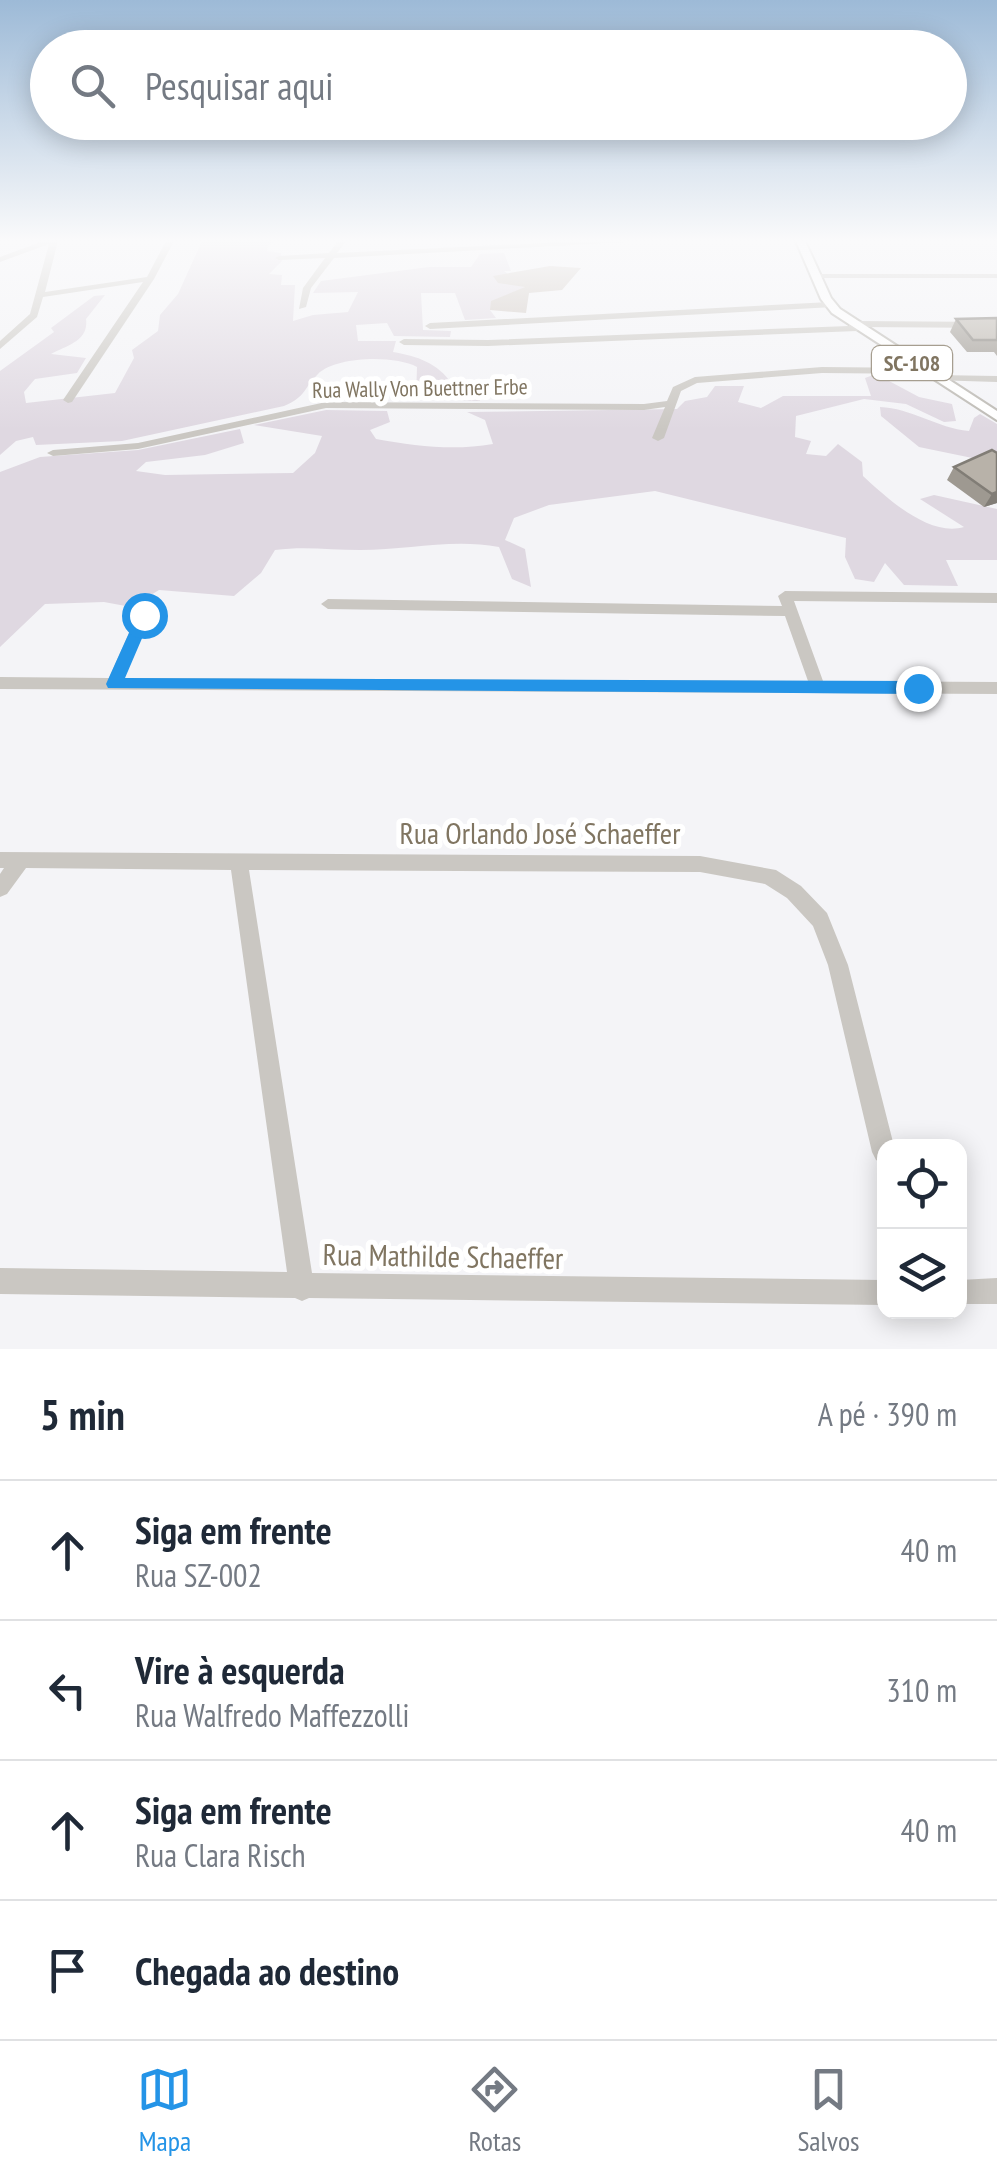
<!DOCTYPE html>
<html lang="pt">
<head>
<meta charset="utf-8">
<style>
  :root { --surface:#fff; --page:#f2f2f3; --text:#1f2937; --muted:#747a83; --line:#e0e1e3; --accent:#2494e7 }
  body { margin:0; font-family:"PT Sans Narrow",sans-serif; background:var(--page); color:var(--text) }
  .controls { position:absolute; right:30px; bottom:30px; display:grid; overflow:hidden; border-radius:20px; box-shadow:0 5px 25px #0003 }
  .controls button { width:90px; height:90px; display:grid; place-items:center; padding:0; border:0; border-bottom:2px solid var(--line); background:var(--surface); color:var(--text); font:50px sans-serif }
  .stop { position:absolute; width:30px; height:30px; margin:-22px; border:8px solid #2494e7; border-radius:50%; background:#fff }
  .stop.end { background:#2494e7; border-color:#fff; box-shadow:0 2px 10px #0008 }
  .list { margin:0; padding:0; list-style:none }
  h2 { display:flex; justify-content:space-between; align-items:center; height:130px; margin:0; padding:0 40px; font-size:42px }
  h2 small { font-size:32px; font-weight:400; color:var(--muted) }
  .list li { display:grid; grid-template-columns:65px 1fr auto; gap:30px; align-items:center; box-sizing:border-box; height:140px; padding:0 40px; border-top:2px solid var(--line) }
  .list b { display:block; font-size:38px; white-space:nowrap }
  .list p { margin:0; font-size:32px; white-space:nowrap; color:var(--muted) }
  .list em { font-size:32px; font-style:normal; color:var(--muted) }
  .icon { flex:none; width:55px; height:55px; fill:none; stroke:currentColor; stroke-width:2; stroke-linecap:round; stroke-linejoin:round }
  .map { position:relative; flex:none; width:997px; height:1349px; overflow:hidden }
  .search { position:absolute; background:var(--surface); box-shadow:0 5px 25px #0003; left:30px; right:30px; top:30px; height:110px; display:flex; align-items:center; gap:25px; box-sizing:border-box; padding:0 35px; border-radius:55px; color:var(--muted); font-size:38px }
  .sheet { height:690px; background:var(--surface) }
  nav { display:flex; justify-content:space-around; align-items:center; box-sizing:border-box; height:140px; border-top:2px solid var(--line); background:var(--surface); font-size:28px; color:var(--muted) }
  nav a { display:grid; justify-items:center; gap:5px }
  nav .on { color:var(--accent) }
  .map>svg:first-child { display:block }
  .green { fill:#dfd8e1 }
  .water { fill:#cdc4bd }
  .lines { fill:none; stroke-linecap:round; stroke-linejoin:round }
  .major-casing { stroke:#bcb9b3; stroke-width:4 }
  .minor { fill:#cac7c2; fill-rule:evenodd }
  .major { fill:#fff; fill-rule:evenodd }
  .wall { fill:#9e9991 }
  .shaded-wall { fill:#817d76 }
  .building { fill:#b8b2a9; stroke:#817d76; stroke-width:2.5 }
  .route { fill:#2494e7 }
  .labels { text-anchor:middle; stroke-width:10; stroke-linejoin:round; paint-order:stroke }
  .shield { fill:#fff; stroke:#a69e90; stroke-width:2.5 }
  .shield-label { font-size:22px; font-weight:bold; fill:#807561 }
  .far-street-label { font-size:22px; fill:#807561; stroke:#fff }
  .near-street-label { font-size:30px; fill:#807561; stroke:#fff }
</style>
</head>
<body>
<div class="map">
<svg width="997" height="1349" viewBox="0 0 997 1349">
  <rect width="100%" height="100%" fill="#f4f4f7"/>
  <path class="green" d="M202 241H274L268 245 267 251 281 253 282 261 269 274 282 275 281 285H295L293 321 313 315 348 312 358 292 313 293 321 281 429 267H471L480 254 504 253 511 271H504L525 287 490 310 496 318 465 320 455 293H421L423 330 451 331 450 337 394 336 387 323 356 325 358 341H396L393 352C417 356 438 363 452 384L474 387 480 401 416 398 417 367C395 355 336 356 318 374 302 390 307 396 284 406L122 441 36 445 33 437 16 441 0 455V371L54 332 51 328 94 296 105 295 86 319C89 341 67 345 51 354L86 358 77 373 35 379 24 392 26 403 115 393 134 358 132 350 158 331 160 315 178 294Z
    M876 374 919 397 952 404 956 421 944 422 906 404 864 399 796 416 795 437 811 441 806 454 826 456 838 444 862 462 863 476C888 499 929 537 964 527L920 499 934 495 997 509V560H946L958 586 904 585 885 563 874 582 855 579 845 557 846 538 655 491 549 505 514 518 505 540 525 549 531 587 512 579 499 547C452 538 408 550 360 550 331 550 304 546 275 550L261 573 234 596 159 590 131 607 104 602 45 604 0 647V472L40 457 138 450 240 429 244 443 205 455 146 462 136 471 165 475 293 473 315 453 322 436 254 425 326 410 387 411 390 422 370 430 376 439C416 446 453 451 493 444L485 420 467 412 677 409 685 401 707 397 715 386H744L738 402 761 408 783 396H871L865 378Z
    M880 407C911 408 937 428 969 431L974 418 980 414 997 424V468L982 460 919 447 881 416Z"/>
  <path class="water" d="M550 266 581 268 562 290 529 293 526 313 490 310 491 301 525 287 498 283 493 276Z"/>
  <g class="lines">
    <defs>
      <path id="major" d="M796 241H805L831 298 840 309 997 411V420L832 313 821 299Z"/>
    </defs>
    <use href="#major" class="major-casing"/>
    <path class="minor" d="M43 241H58L45 292 147 277 166 241H174L154 279 72 402 68 403 63 400 143 282 43 297 37 317 0 349V341L30 314 49 244 0 262V257Z
      M338 241H346L337 253 584 241H648L334 258 311 288 306 307 299 309 303 288 325 258 279 260 275 258 279 256 329 253Z
      M816 274H997V278H813V274Z
      M830 302 833 303V307L430 329 425 326 430 323Z
      M852 321 997 322V328L861 327 857 331 488 346 404 345 399 342 404 339 488 340 849 326V322Z
      M822 367 925 368 930 371 925 374 822 373 697 383 681 391 664 438 658 441 652 438 665 407 644 410 326 408 138 449 53 456 47 453 53 450 138 443 326 402 644 404 667 401 673 387 695 377Z
      M936 375 997 376V382L932 380V376Z
      M785 591 997 593V603L794 601 823 681 997 682V694L0 689V677L109 678 137 615 144 610 151 615 124 678 808 681 785 616 328 609 321 604 328 599 782 606 778 596Z
      M0 852 700 856 776 870 801 886 827 913 848 965 894 1146H884V1164L876 1160 872 1152 828 965 813 926 787 898 765 884 700 872 249 870 312 1273 884 1280V1305L309 1298 302 1301 295 1298 0 1294V1268L287 1272 231 870 26 868 7 894 0 897V874L4 868H0Z
      M997 1278V1304H960V1280Z"/>
    <use href="#major" class="major"/>
  </g>
  <path class="wall" d="M997 318V356L994 352H967L950 332 956 319Z
    M997 453V503L984 507 947 480 954 467Z"/>
  <path class="shaded-wall" d="M997 492V503L984 507 992 494Z"/>
  <path class="building" d="M997 318V340H973L956 319Z
    M992 450 997 453V492L992 494 954 467Z"/>
  <linearGradient id="sky" x2="0" y2="1"><stop stop-color="#9dbad7"/><stop offset="0.56" stop-color="#fafafb"/><stop offset="1" stop-color="#fafafb" stop-opacity="0"/></linearGradient>
  <rect width="997" height="430" fill="url(#sky)"/>
  <path class="route" d="M144 610 152 615 125 678 918 681 926 688 918 694 108 688 106 684 137 615Z"/>
  <g class="labels">
    <rect class="shield" x="872" y="346" width="80" height="34" rx="8"/>
    <g class="shield-label">
      <text x="912" y="371">SC-108</text>
    </g>
    <g class="far-street-label">
      <text transform="translate(420 388) rotate(-1)" y="8">Rua Wally Von Buettner Erbe</text>
    </g>
    <g class="near-street-label">
      <text x="540" y="844">Rua Orlando José Schaeffer</text>
      <text transform="translate(443 1257) rotate(1)" y="10">Rua Mathilde Schaeffer</text>
    </g>
  </g>
</svg>
<div class="controls">
<button><svg class="icon" aria-label="locate" viewBox="0 0 24 24"><circle cx="12" cy="12" r="6"/><path d="M12 2v4M12 18v4M2 12h4M18 12h4"/></svg></button>
<button><svg class="icon" aria-label="layers" viewBox="0 0 24 24"><path d="M12 4l9 5-9 5-9-5zM3 14l9 5 9-5"/></svg></button>
</div>
<div class="stop" style="left:144px;top:615px"></div>
<div class="stop end" style="left:918px;top:688px"></div>
<div class="search"><svg class="icon" aria-label="search" viewBox="0 0 24 24"><circle cx="10" cy="10" r="6"/><path d="M15 15l6 6"/></svg>Pesquisar aqui</div>
</div>
<section class="sheet">
<h2>5 min<small>A pé · 390 m</small></h2>
<ul class="list">
<li><svg class="icon" aria-label="ahead" viewBox="0 0 24 24"><path d="M12 20V5M6 11l6-6 6 6"/></svg><div><b>Siga em frente</b><p>Rua SZ-002</p></div><em>40 m</em></li>
<li><svg class="icon" aria-label="left" viewBox="0 0 24 24"><path d="M17 20v-9H6M10 6l-5 5 5 5"/></svg><div><b>Vire à esquerda</b><p>Rua Walfredo Maffezzolli</p></div><em>310 m</em></li>
<li><svg class="icon" aria-label="ahead" viewBox="0 0 24 24"><path d="M12 20V5M6 11l6-6 6 6"/></svg><div><b>Siga em frente</b><p>Rua Clara Risch</p></div><em>40 m</em></li>
<li><svg class="icon" aria-label="arrive" viewBox="0 0 24 24"><path d="M6 21V4h12l-3 4 3 4H6"/></svg><div><b>Chegada ao destino</b></div></li>
</ul>
</section>
<nav>
<a class="on"><svg class="icon" aria-label="map" viewBox="0 0 24 24"><path d="M3 6l6-2 6 2 6-2v14l-6 2-6-2-6 2zM9 4v14M15 6v14"/></svg>Mapa</a>
<a><svg class="icon" aria-label="directions" viewBox="0 0 24 24"><path d="M12 3l9 9-9 9-9-9zM9 14v-3h6M13 9l2 2-2 2"/></svg>Rotas</a>
<a><svg class="icon" aria-label="saved" viewBox="0 0 24 24"><path d="M7 4h10v16l-5-4-5 4z"/></svg>Salvos</a>
</nav>
</body>
</html>
